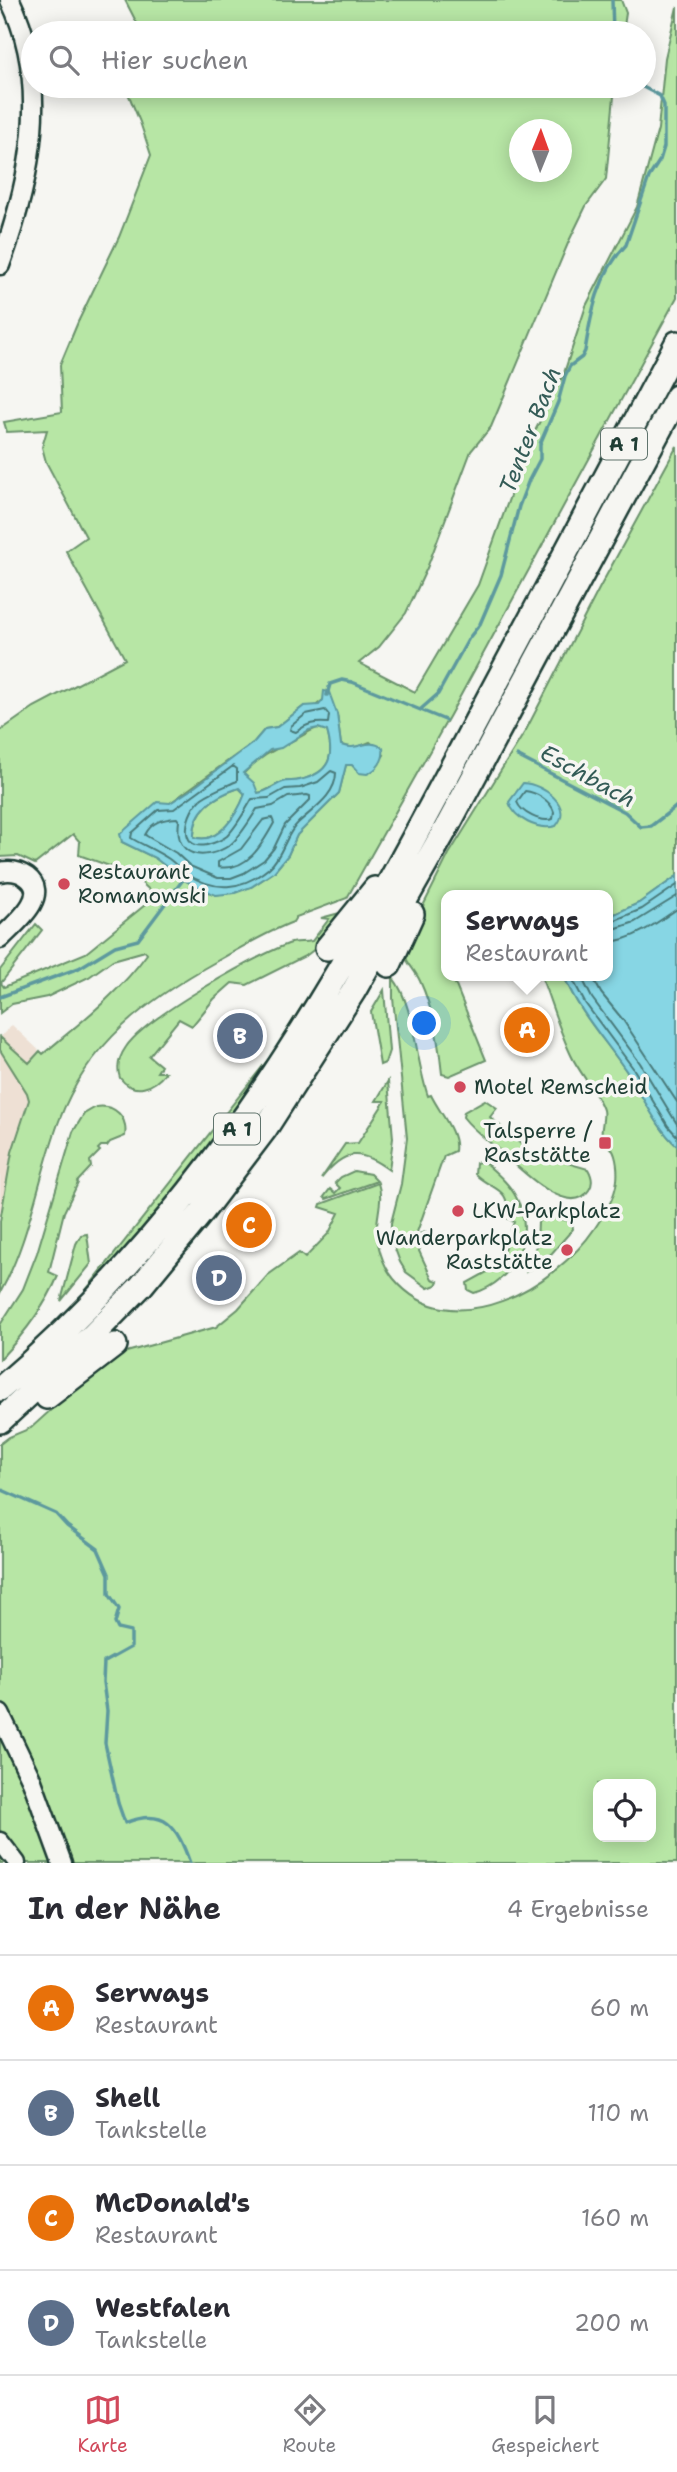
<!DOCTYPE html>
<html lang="de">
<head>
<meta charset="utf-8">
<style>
  :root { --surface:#fff; --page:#f2f2f3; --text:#2b2b33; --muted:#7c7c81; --line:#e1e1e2; --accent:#d1495b }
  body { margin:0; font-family:"Shantell Sans",sans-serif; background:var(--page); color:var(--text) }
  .controls { position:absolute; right:21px; bottom:21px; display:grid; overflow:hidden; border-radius:14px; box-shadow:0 4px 18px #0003 }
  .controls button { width:63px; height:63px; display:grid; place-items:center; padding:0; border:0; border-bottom:2px solid var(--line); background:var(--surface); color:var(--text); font:35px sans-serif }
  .compass { position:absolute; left:509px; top:119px; width:63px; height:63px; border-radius:50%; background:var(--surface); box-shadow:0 4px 18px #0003; rotate:1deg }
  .you { position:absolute; left:425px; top:1024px; width:24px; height:24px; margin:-18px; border:5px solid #fff; border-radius:50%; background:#1a73e8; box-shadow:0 0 0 10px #1a73e833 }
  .badge { display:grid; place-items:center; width:46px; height:46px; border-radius:50%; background:var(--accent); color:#fff; font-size:23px; font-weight:700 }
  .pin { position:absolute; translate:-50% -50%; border:4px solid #fff; box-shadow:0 2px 7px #0006 }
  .popup { position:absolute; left:441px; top:890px; width:172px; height:91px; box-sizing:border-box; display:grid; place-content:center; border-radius:14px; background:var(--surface); filter:drop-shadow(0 2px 5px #0005); font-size:23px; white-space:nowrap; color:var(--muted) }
  .popup b { font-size:26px; color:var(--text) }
  .popup::after { content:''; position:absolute; left:50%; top:100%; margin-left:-14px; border:14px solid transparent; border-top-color:var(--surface) }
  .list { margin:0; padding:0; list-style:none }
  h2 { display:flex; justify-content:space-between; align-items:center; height:91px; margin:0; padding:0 28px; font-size:30px }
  h2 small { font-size:23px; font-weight:400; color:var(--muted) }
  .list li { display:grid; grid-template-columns:46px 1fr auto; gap:21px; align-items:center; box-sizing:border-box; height:105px; padding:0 28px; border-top:2px solid var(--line) }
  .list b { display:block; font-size:26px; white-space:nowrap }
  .list p { margin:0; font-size:23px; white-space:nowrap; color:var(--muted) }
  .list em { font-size:23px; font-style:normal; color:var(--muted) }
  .icon { flex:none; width:38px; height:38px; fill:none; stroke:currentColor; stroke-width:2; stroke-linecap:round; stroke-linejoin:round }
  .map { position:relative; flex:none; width:677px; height:1863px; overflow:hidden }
  .search { position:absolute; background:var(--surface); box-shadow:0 4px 18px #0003; left:21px; right:21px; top:21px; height:77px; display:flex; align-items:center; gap:18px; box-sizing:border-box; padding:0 24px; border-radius:38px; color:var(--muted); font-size:26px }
  .sheet { height:511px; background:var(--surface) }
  nav { display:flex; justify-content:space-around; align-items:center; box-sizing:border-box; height:98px; border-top:2px solid var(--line); background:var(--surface); font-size:19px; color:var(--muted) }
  nav a { display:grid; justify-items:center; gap:4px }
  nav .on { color:var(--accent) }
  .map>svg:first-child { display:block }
  .built { fill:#eee0d4 }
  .green { fill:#b7e6a5; stroke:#6b926c; stroke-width:2; fill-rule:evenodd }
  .water { fill:#87d6e4; stroke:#5d999e; stroke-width:2; fill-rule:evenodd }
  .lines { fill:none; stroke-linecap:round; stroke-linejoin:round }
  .shore { stroke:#497a7a; stroke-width:2 }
  .stream { stroke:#5d999e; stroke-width:3.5 }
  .tertiary-casing { stroke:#1f3d34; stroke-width:21 }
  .secondary-casing { stroke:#1f3d34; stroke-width:23 }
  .motorway-casing { stroke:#1f3d34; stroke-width:28 }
  .tertiary { stroke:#f6f6f2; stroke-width:16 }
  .secondary { stroke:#f6f6f2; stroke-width:18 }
  .motorway { stroke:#f6f6f2; stroke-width:23 }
  .poi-dot { fill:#d1495b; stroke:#f6f6f2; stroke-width:2.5 }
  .labels { text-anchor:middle; stroke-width:7; stroke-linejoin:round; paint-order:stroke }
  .shield { fill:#f6f6f2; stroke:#60746d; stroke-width:2 }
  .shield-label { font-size:19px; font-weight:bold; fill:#1f3d34 }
  .poi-label { font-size:21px; fill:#1f3d34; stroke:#f6f6f2; text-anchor:start }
  .water-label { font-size:23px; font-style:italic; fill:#345c57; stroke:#f6f6f2 }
</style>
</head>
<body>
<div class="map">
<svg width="677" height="1863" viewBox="0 0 677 1863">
  <rect width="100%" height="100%" fill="#f6f6f2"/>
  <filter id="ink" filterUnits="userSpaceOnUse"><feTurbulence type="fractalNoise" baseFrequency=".0143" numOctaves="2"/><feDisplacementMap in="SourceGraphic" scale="14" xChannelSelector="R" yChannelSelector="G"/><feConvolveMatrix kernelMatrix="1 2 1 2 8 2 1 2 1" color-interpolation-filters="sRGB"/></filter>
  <g filter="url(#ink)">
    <path class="built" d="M12 1025 43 1054 12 1152 0 1221V1037Z"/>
    <path class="green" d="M125 0H621L626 13 623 33H142Z
      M677 7V297L450 715 347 898 296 917 293 922C267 932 242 947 217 961 147 1000 88 1043 59 1121 38 1177 30 1240 0 1293V1221L12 1152 29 1100 27 1093 0 1050V1037L29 1063 40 1051 43 1054C80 1023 119 993 147 954L145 951 113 960 89 977 47 997 12 1004 0 1013V970L36 924 42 930 1 983 4 987 86 953 156 896 132 874 79 855 80 842 73 834 35 864 18 856 0 857V731L34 707 125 659 66 551 86 537 46 462 42 447 47 430 7 432 4 422 62 412 60 365 78 322 119 237 151 155 140 122 125 86H615L606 179 586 206 569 241 491 427 471 451 427 568 406 613 379 647 359 663 415 692 478 585 529 443 564 373 586 306 637 207 658 129 665 58ZM520 130H562V172H520ZM323 700 337 714 341 745 355 748 370 742 384 755 372 772 357 770 352 765H346L339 793 297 835 288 855 274 872 251 887 216 895 206 891 182 879 155 858 122 842 170 803 254 742 265 729 277 727 304 706 314 707Z
      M677 446V876L639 903 608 917V895H447V976H452L486 1060 449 1076 442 1074C439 1043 433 1009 420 981 414 968 403 960 403 946L449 854 526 730 600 587Z
      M318 728 327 731C335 758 329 773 300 780 294 782 288 780 283 782 274 785 268 791 258 793L243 774C261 755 276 749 298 738 305 735 310 730 318 728Z
      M239 788 245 794C238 813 218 846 194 837 193 809 215 796 239 788Z
      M347 911 325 941 307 955 247 985 232 983 214 999 192 1026 179 1019 149 1056 161 1066 157 1072H166C154 1088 134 1096 120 1078 116 1067 119 1057 126 1047 146 1017 252 958 288 944 296 941 303 943 312 941L329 919 321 918Z
      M541 976H564C579 1013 607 1042 629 1075 645 1098 656 1127 677 1146V1863H0V1444L9 1437 31 1428 73 1390 123 1353 216 1327 238 1309 268 1275 299 1253 305 1258 329 1233 339 1213 320 1207 321 1204 378 1183C383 1197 378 1211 377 1225 376 1243 382 1265 394 1279 452 1348 556 1286 595 1228 605 1213 615 1198 617 1180 618 1171 617 1157 612 1149 609 1146 604 1141 602 1137 600 1129 605 1118 603 1110 599 1095 578 1071 571 1055 559 1030 551 1002 541 976ZM598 1784H651V1837H598Z
      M393 978C414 1003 416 1062 428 1096L431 1095C439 1112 458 1132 455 1151L444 1156 416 1235 426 1232 419 1251 432 1279 438 1281 436 1285 428 1288 406 1272 400 1262 391 1238V1223L401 1184 407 1138 393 998Z
      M312 990 249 1093 173 1197 88 1292 86 1290 270 1057Z
      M384 990 389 1051 385 1063 380 1065 371 1012Z
      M388 1081 393 1138 389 1170C361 1149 345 1148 321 1179L345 1144 358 1143 385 1101H376Z
      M485 1100 497 1108 490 1117 530 1152 588 1169C592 1176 594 1183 589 1190 569 1221 515 1164 499 1150 486 1139 473 1130 463 1117L464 1112Z
      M96 1107C115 1104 128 1117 125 1136L110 1142 107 1146H101L98 1149 100 1151 90 1161 91 1167 77 1182 78 1183 64 1212 49 1272 58 1276C45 1307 23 1335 0 1359V1325L23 1289 37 1253 73 1132 84 1114Z
      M483 1161C495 1172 509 1183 516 1197 537 1235 514 1282 474 1293L468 1290 467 1283 498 1266 514 1222 507 1218C511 1186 492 1191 475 1174L476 1163Z
      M354 1171 370 1174 377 1181 326 1199 324 1197 330 1189 335 1193 340 1188 335 1183 341 1177Z
      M547 1215 572 1222 573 1229 552 1253 527 1271 537 1243 538 1222Z
      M87 1234 91 1264 61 1301 76 1244 81 1235Z"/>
    <path class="water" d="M324 691 329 692 337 714 341 745C359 752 367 737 383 748 385 760 377 770 367 774L359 773 352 765H346L339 793 297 835 288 855 274 872 251 887 235 893 216 895 206 891 182 879 155 858 122 842 120 834 157 802 170 803 192 789 254 742 265 729 277 727 304 706 319 705 323 700ZM318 728 327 731C335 758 329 773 300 780 294 782 288 780 283 782 274 785 268 792 258 793L254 783 243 773 270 750 281 748 309 730ZM239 788 245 794C238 813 218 846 194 837 193 809 215 796 239 788Z
      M523 783C543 784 574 806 556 826 538 831 514 819 509 802Z
      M677 876V1146C656 1127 644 1098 629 1075 607 1042 579 1013 564 976H608V917L639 903Z"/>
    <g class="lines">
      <path class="shore" d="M325 710 329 715 328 723C314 722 308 723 296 732L290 730 291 726 306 714Z
        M233 766 237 769V781C226 786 212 791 202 798 186 810 176 851 207 845 214 843 222 840 227 836 237 826 245 811 252 799L269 798 285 789 300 788 318 782 331 771 336 773C336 795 313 809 298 823 285 835 283 856 269 868 241 891 215 892 185 873 179 869 175 863 169 859 157 851 143 845 131 838L132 833 158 810 174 809Z
        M525 791C536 792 551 801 554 812L553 819C541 823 521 813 517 802Z
        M307 795 310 796V800L285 825 274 848 264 860 244 873 231 878H218L190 866 176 853 145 835C152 821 163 819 177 818L179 821C174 858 204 862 230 845 240 837 250 820 257 809L273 806 288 797Z
        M272 818 274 823C262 845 247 872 218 867V862L241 849 263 820Z
        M608 923 642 909 677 885
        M608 931 635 922 677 896
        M608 942C632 941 657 923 677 909
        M571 976 585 1003 633 1068 668 1126 677 1136
        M581 976 592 998 640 1063 677 1124
        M592 976 601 993 623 1020 677 1102"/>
      <path class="stream" d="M612 0 613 33
        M327 695 330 684 342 680 352 682 445 720
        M421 709 438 694 469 638 480 624 501 575 519 506 529 480 540 459V444L558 402 565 376 570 366 582 357 585 351C591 313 598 274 626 245L649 177 660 160 664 147V105L660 96 641 86
        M517 756 625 812 641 827 651 826 677 806
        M0 997 79 968 115 946 138 940 185 877
        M0 1489 56 1514 67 1526 98 1549 109 1574V1594L119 1609 115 1623 118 1629 131 1632V1647L104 1662 103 1682 107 1711 105 1743 118 1803 125 1823C166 1807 177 1827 190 1863"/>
      <defs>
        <path id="tertiary" d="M0 1841 17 1863"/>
        <path id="secondary" d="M0 265C31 180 51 84 10 0
          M0 872C9 870 19 871 27 877 52 896 13 925 0 939
          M0 1714 32 1781 62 1863"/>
        <path id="motorway" d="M327 948 375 889
          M389 965 412 914
          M0 1389C215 1207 344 972 473 727 541 599 610 471 677 343
          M47 1397 115 1345
          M0 1421 92 1336 141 1286 202 1212 265 1129 353 992 449 823 677 397"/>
      </defs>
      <use href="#tertiary" class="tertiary-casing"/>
      <use href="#secondary" class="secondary-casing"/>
      <use href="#motorway" class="motorway-casing"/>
      <use href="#tertiary" class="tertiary"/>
      <use href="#secondary" class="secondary"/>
      <use href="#motorway" class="motorway"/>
    </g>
  </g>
  <g class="poi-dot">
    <circle cx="64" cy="884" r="7"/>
    <circle cx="460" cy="1087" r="7"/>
    <rect x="598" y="1136" width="14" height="14" rx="3.5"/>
    <circle cx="458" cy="1211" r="7"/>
    <circle cx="567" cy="1250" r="7"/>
  </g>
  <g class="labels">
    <g class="shield">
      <rect x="601" y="428.5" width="46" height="31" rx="5"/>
      <rect x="214" y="1113.5" width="46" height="31" rx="5"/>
    </g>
    <g class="shield-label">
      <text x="624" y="451">A 1</text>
      <text x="237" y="1136">A 1</text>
    </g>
    <g class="poi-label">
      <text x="78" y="879">Restaurant<tspan x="78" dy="24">Romanowski</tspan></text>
      <text x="474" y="1094">Motel Remscheid</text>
      <text x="591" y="1138" text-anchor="end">Talsperre /<tspan x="591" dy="24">Raststätte</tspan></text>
      <text x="472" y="1218">LKW-Parkplatz</text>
      <text x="553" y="1245" text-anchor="end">Wanderparkplatz<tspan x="553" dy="24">Raststätte</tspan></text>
    </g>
    <g class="water-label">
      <text transform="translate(530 430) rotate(-69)" y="8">Tenter Bach</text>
      <text transform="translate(588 776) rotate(29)" y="8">Eschbach</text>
    </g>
  </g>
</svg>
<div class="controls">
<button><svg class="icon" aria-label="locate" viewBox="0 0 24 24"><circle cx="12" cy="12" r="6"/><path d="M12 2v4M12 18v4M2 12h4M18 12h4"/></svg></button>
</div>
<svg class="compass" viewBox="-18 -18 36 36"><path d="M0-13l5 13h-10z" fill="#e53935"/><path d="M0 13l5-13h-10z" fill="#7c7c81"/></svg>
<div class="you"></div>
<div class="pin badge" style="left:527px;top:1030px;background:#e8710a">A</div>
<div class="popup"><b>Serways</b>Restaurant</div>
<div class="pin badge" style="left:240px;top:1036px;background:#5c6f8a">B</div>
<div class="pin badge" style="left:249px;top:1225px;background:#e8710a">C</div>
<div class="pin badge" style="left:219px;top:1278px;background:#5c6f8a">D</div>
<div class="search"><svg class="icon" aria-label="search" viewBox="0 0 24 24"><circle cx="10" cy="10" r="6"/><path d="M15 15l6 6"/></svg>Hier suchen</div>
</div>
<section class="sheet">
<h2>In der Nähe<small>4 Ergebnisse</small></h2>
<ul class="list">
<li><span class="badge" style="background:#e8710a">A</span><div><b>Serways</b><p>Restaurant</p></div><em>60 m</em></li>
<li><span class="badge" style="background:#5c6f8a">B</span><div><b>Shell</b><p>Tankstelle</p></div><em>110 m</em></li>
<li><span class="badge" style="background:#e8710a">C</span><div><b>McDonald's</b><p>Restaurant</p></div><em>160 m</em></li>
<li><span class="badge" style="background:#5c6f8a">D</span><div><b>Westfalen</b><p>Tankstelle</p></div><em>200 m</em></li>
</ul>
</section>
<nav>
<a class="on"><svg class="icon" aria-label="map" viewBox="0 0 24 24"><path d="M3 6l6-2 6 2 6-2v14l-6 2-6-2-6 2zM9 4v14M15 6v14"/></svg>Karte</a>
<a><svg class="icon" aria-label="directions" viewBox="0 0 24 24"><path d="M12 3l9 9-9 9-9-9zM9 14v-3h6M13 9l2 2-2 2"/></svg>Route</a>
<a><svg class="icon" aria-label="saved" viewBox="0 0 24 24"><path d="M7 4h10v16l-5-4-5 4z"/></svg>Gespeichert</a>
</nav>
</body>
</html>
